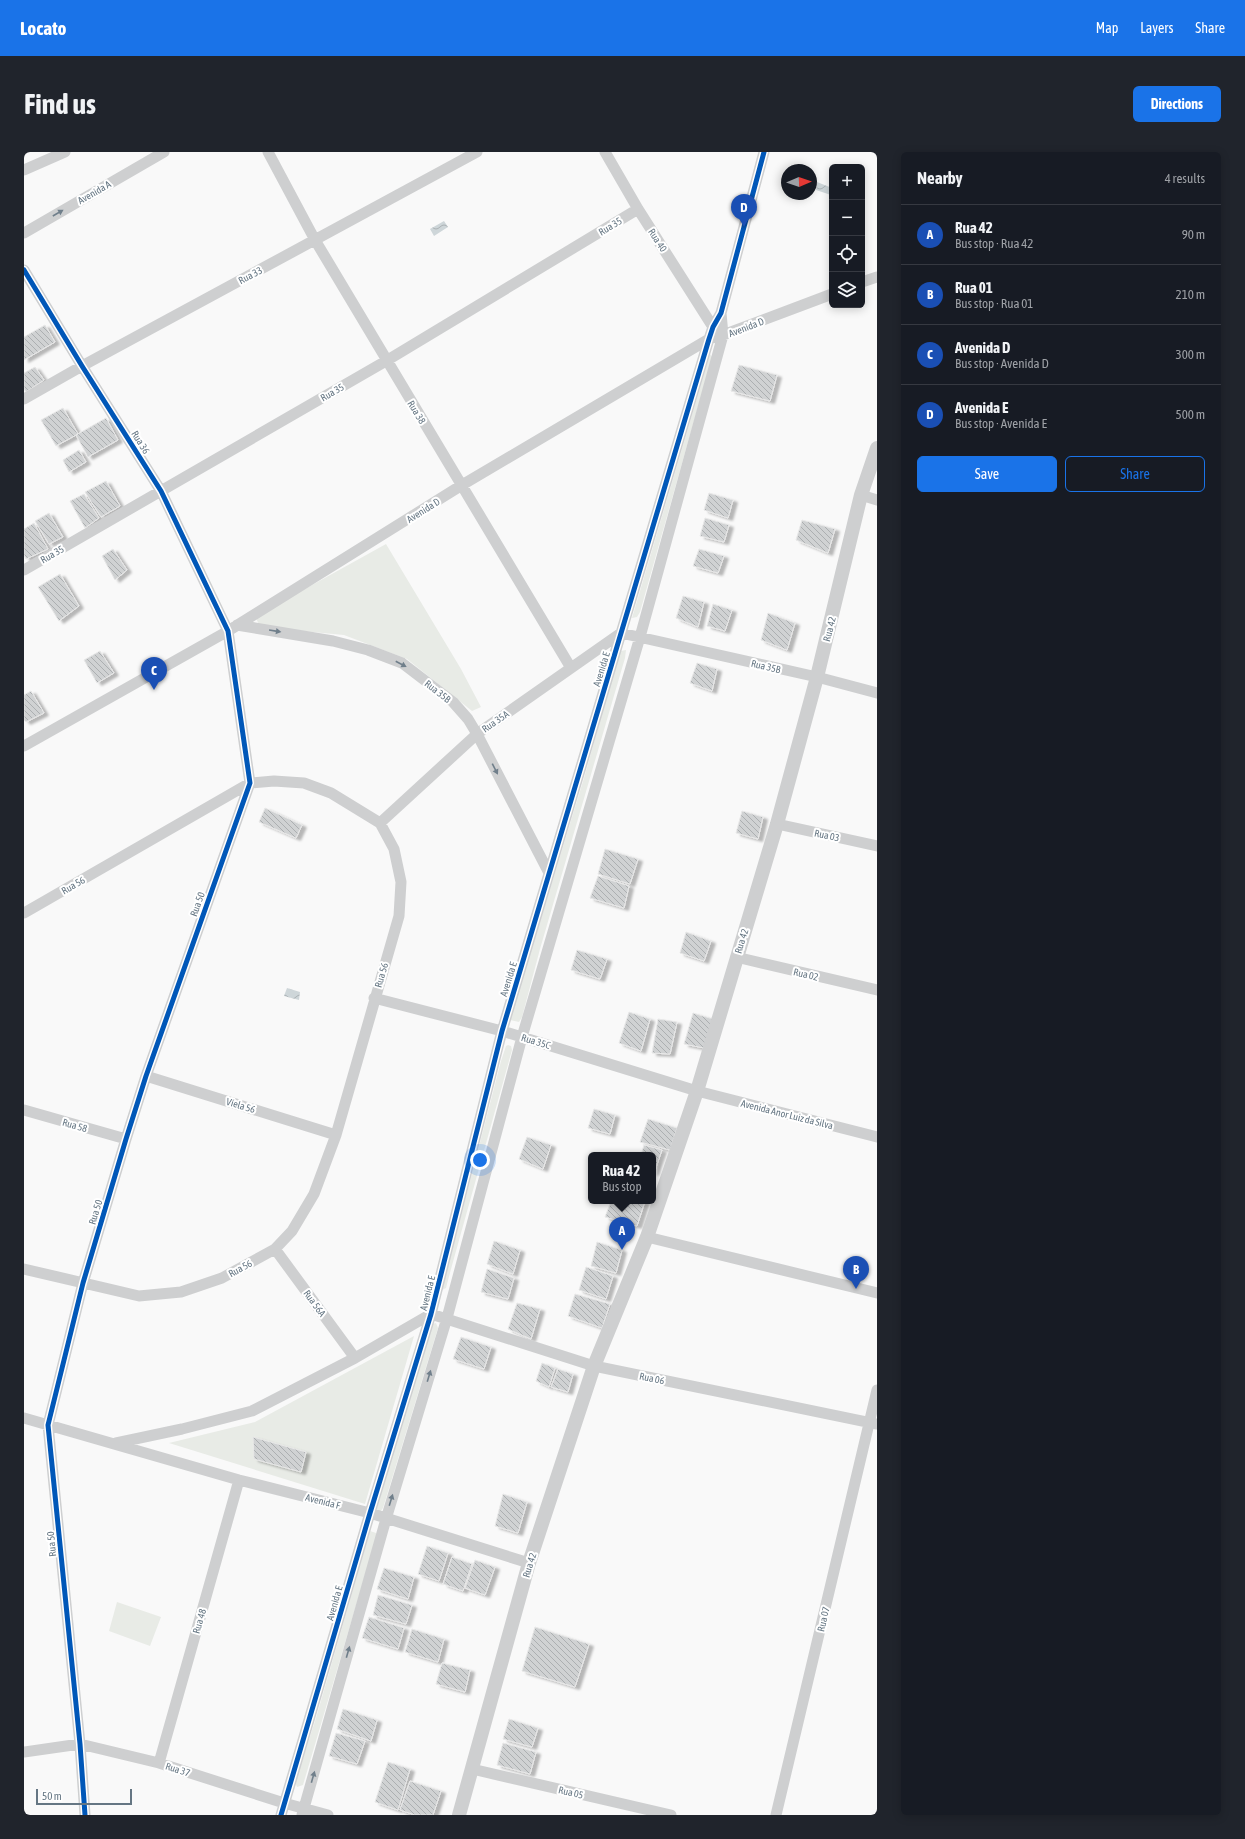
<!DOCTYPE html>
<html lang="en">
<head>
<meta charset="utf-8">
<style>
  :root { --surface:#171b24; --page:#20242c; --text:#f1f3f6; --muted:#9ea1a6; --line:#363941; --accent:#1a73e8 }
  body { margin:0; font-family:"Asap Condensed",sans-serif; background:var(--page); color:var(--text) }
  .controls { position:absolute; right:12px; top:12px; display:grid; overflow:hidden; border-radius:6px; box-shadow:0 2px 10px #0003 }
  .controls button { width:36px; height:36px; display:grid; place-items:center; padding:0; border:0; border-bottom:1px solid var(--line); background:var(--surface); color:var(--text); font:20px sans-serif }
  .compass { position:absolute; left:757px; top:12px; width:36px; height:36px; border-radius:50%; background:var(--surface); box-shadow:0 2px 10px #0003; rotate:88deg }
  .scale { position:absolute; left:12px; bottom:10px; width:96px; box-sizing:border-box; padding-left:4px; border:2px solid #657683; border-top:0; font-size:11px; line-height:14px; white-space:nowrap; color:#657683; -webkit-text-stroke:3px #fff; paint-order:stroke }
  .you { position:absolute; left:456px; top:1008px; width:14px; height:14px; margin:-10px; border:3px solid #fff; border-radius:50%; background:#1a73e8; box-shadow:0 0 0 6px #1a73e833 }
  .badge { display:grid; place-items:center; width:26px; height:26px; border-radius:50%; background:var(--accent); color:#fff; font-size:13px; font-weight:700 }
  .pin { position:absolute; translate:-50% -33px; filter:drop-shadow(0 1px 2px #0008) }
  .pin::after { content:''; position:absolute; top:21px; width:14px; height:12px; background:inherit; clip-path:polygon(0 0,100% 0,50% 100%) }
  .popup { position:absolute; left:564px; top:1000px; width:68px; height:52px; box-sizing:border-box; display:grid; place-content:center; border-radius:6px; background:var(--surface); filter:drop-shadow(0 1px 3px #0005); font-size:13px; white-space:nowrap; color:var(--muted) }
  .popup b { font-size:15px; color:var(--text) }
  .popup::after { content:''; position:absolute; left:50%; top:100%; margin-left:-8px; border:8px solid transparent; border-top-color:var(--surface) }
  .list { margin:0; padding:0; list-style:none }
  h2 { display:flex; justify-content:space-between; align-items:center; height:52px; margin:0; padding:0 16px; font-size:17px }
  h2 small { font-size:13px; font-weight:400; color:var(--muted) }
  .list li { display:grid; grid-template-columns:26px 1fr auto; gap:12px; align-items:center; box-sizing:border-box; height:60px; padding:0 16px; border-top:1px solid var(--line) }
  .list b { display:block; font-size:15px; white-space:nowrap }
  .list p { margin:0; font-size:13px; white-space:nowrap; color:var(--muted) }
  .list em { font-size:13px; font-style:normal; color:var(--muted) }
  .actions { display:flex; gap:8px; padding:12px 16px }
  .actions a { flex:1; padding:9px 0; border:1px solid var(--accent); border-radius:6px; text-align:center; font-size:14px; color:var(--accent) }
  .actions .main { background:var(--accent); color:#fff }
  .icon { flex:none; width:22px; height:22px; fill:none; stroke:currentColor; stroke-width:2; stroke-linecap:round; stroke-linejoin:round }
  .map { position:relative; flex:none; width:853px; height:1663px; overflow:hidden; border-radius:6px }
  header { display:flex; align-items:center; gap:24px; box-sizing:border-box; height:56px; padding:0 20px; background:var(--accent); color:#fff }
  header strong { font-size:19px }
  nav { display:flex; gap:22px; margin-inline-start:auto; font-size:14px }
  .intro { display:flex; align-items:center; justify-content:space-between; box-sizing:border-box; height:96px; padding:0 24px }
  h1 { margin:0; font-size:28px }
  .button { padding:10px 18px; border-radius:6px; background:var(--accent); color:#fff; font-size:14px; font-weight:700 }
  main { display:flex; gap:24px; padding:0 24px }
  aside { flex:1; background:var(--surface); border-radius:6px; box-shadow:0 2px 10px #0003 }
  .map>svg:first-child { display:block }
  .green { fill:#e8ebe6 }
  .water { fill:url(#water-waves) }
  .building { fill:url(#building-back-hatch); stroke:#e8e8e8; filter:url(#shadow) }
  .lines { fill:none; stroke-linecap:round; stroke-linejoin:round }
  .minor { stroke:#cecfd0; stroke-width:11 }
  .tertiary { stroke:#cecfd0; stroke-width:14 }
  .cycleway-casing { stroke:#fff; stroke-width:8 }
  .cycleway { stroke:#0057b8; stroke-width:5 }
  .oneway { fill:#707f8b }
  .labels { text-anchor:middle; stroke-width:4; stroke-linejoin:round; paint-order:stroke }
  .street-label { font-size:10px; fill:#657683; stroke:#fff }
</style>
</head>
<body>
<header>
<strong>Locato</strong>
<nav><a>Map</a><a>Layers</a><a>Share</a></nav>
</header>
<div class="intro"><h1>Find us</h1><a class="button">Directions</a></div>
<main>
<div class="map">
<svg width="853" height="1663" viewBox="0 0 853 1663">
  <defs>
    <pattern id="water-waves" width="16" height="10" patternUnits="userSpaceOnUse"><rect width="16" height="10" fill="#ced6d9"/><path d="M0 5q4-4 8 0t8 0" fill="none" stroke="#abb2b5"/></pattern>
    <pattern id="building-back-hatch" width="6" height="6" patternUnits="userSpaceOnUse"><rect width="6" height="6" fill="#d0d2d3"/><path d="M-1 5l2 2M0 0l6 6M5-1l2 2" fill="none" stroke="#acafb1"/></pattern>
    <filter id="shadow"><feDropShadow dx="4.5" dy="2.5" stdDeviation="1" flood-color="#0004"/></filter>
  </defs>
  <rect width="100%" height="100%" fill="#f9f9f9"/>
  <path class="green" d="M686 202 688 205 616 460 613 465 608 466Z
    M362 392 437 517 457 555 448 559 383 507 320 483 236 475 232 466 234 463Z
    M602 498 601 506 516 797 498 865 495 870 486 868 560 626 594 505 597 499Z
    M484 893 487 894 488 898 427 1117 422 1136 418 1138 477 909 482 894Z
    M412 1171 414 1176 359 1356 356 1360 353 1358V1356L408 1172Z
    M390 1184 341 1352 145 1291 231 1270Z
    M346 1379 352 1381V1386L279 1633 273 1635 271 1630 273 1625 292 1566Z
    M93 1450 137 1465 126 1494 85 1479Z"/>
  <path class="water" d="M793 30 808 36 807 43 792 38Z
    M420 69 424 75 410 84 406 77Z
    M263 836 276 840 275 848 260 844Z"/>
  <path class="building" d="M21 173 31 190 0 208V185Z
    M715 213 753 223 746 249 707 239Z
    M11 215 20 228 2 240 0 237V221Z
    M39 256 54 282 32 294 17 268Z
    M82 266 94 288 64 305 52 283Z
    M55 298 62 310 45 320 39 308Z
    M82 329 96 354 77 365 61 340Z
    M685 341 709 348 704 366 680 358Z
    M60 342 75 366 61 376 46 349Z
    M25 361 39 385 25 392 11 369Z
    M681 366 705 373 700 390 676 384Z
    M778 368 811 377 804 401 772 388Z
    M10 371 24 397 2 407 0 403V377Z
    M89 397 103 418 91 428 78 404Z
    M675 397 700 404 694 421 669 414Z
    M36 422 55 454 35 469 14 435Z
    M659 444 680 450 674 475 652 466Z
    M689 452 708 458 701 479 683 474Z
    M744 461 771 471 763 498 737 488Z
    M76 499 90 521 73 531 60 508Z
    M673 511 693 517 688 539 666 531Z
    M7 539 20 561 2 570 0 568V543Z
    M241 656 278 673 272 686 235 670Z
    M718 659 739 665 734 687 712 681Z
    M581 697 614 707 606 732 574 722Z
    M574 724 605 734 600 756 566 746Z
    M662 780 687 789 680 809 656 801Z
    M553 798 583 807 576 827 547 818Z
    M605 860 626 867 617 899 595 891Z
    M669 861 689 867 680 896 660 892Z
    M634 867 653 870 646 902 628 901Z
    M570 957 591 963 586 982 564 976Z
    M624 967 653 976 646 998 616 990Z
    M503 985 527 993 519 1017 495 1007Z
    M620 993 638 998 630 1021H629V1003H617Z
    M587 1049H621L613 1074 581 1065Z
    M470 1089 496 1098 489 1122 463 1112Z
    M573 1090 598 1098 592 1121 567 1114Z
    M562 1115 589 1124 582 1147 555 1138Z
    M463 1117 490 1126 484 1147 457 1140Z
    M551 1142 586 1152 578 1176 544 1164Z
    M493 1151 516 1157 507 1187 484 1177Z
    M437 1185 467 1195 460 1217 429 1207Z
    M518 1211 531 1216 525 1235 512 1229Z
    M534 1217 549 1222 544 1240 527 1235Z
    M229 1285 282 1300 277 1320 230 1307Z
    M479 1342 503 1350 494 1381 471 1374Z
    M403 1394 424 1401 415 1429 394 1422Z
    M428 1405 448 1412 439 1439 419 1432Z
    M451 1408 471 1415 461 1443 441 1436Z
    M360 1416 390 1425 384 1447 353 1437Z
    M354 1443 388 1453 382 1472 349 1463Z
    M345 1465 380 1476 374 1497 338 1486Z
    M511 1475 565 1492 551 1535 498 1519Z
    M388 1477 420 1487 414 1510 381 1500Z
    M418 1511 446 1518 441 1540 412 1532Z
    M319 1557 353 1568 347 1589 313 1577Z
    M485 1567 514 1576 508 1595 479 1587Z
    M312 1581 341 1589 333 1612 305 1604Z
    M479 1591 512 1600 506 1622 473 1613Z
    M364 1610 386 1617 374 1658 351 1650Z
    M386 1629 417 1639 409 1663H391L376 1658Z"/>
  <g class="lines">
    <path class="minor" d="M244 0 291 88 547 516
      M581 0 614 57 689 175
      M0 18 41 0
      M0 81 140 0
      M0 118 58 214 137 339 204 479 226 631 122 924 102 987 59 1131 24 1273 56 1592 61 1663
      M838 130 853 125
      M0 247 58 214 453 0
      M837 343 853 348
      M0 418 362 209 614 57
      M213 473 309 489 344 498 378 511 429 550 444 567 453 582 525 721
      M0 594 204 479 438 333 685 187 699 183 808 142
      M356 671 453 582 597 481 793 525 853 541
      M753 672 853 694
      M0 761 226 631 250 629 280 631 307 641 356 671 370 697 377 730 375 764 312 983 290 1042 268 1079 251 1097 198 1126 157 1140 115 1144 0 1117
      M712 805 853 838
      M350 846 478 879 673 939 853 985
      M122 924 312 983
      M0 958 102 987
      M623 1085 853 1141
      M251 1097 331 1206
      M0 1266 215 1328 346 1361 505 1411
      M92 1291 158 1277 228 1259 331 1206 407 1162 570 1214 853 1272
      M0 1600 56 1592 135 1611 260 1651 304 1663
      M135 1611 215 1328
      M448 1617 647 1663
      M257 1663 346 1361 407 1162 478 879 685 187 689 175 697 161 740 0
      M278 1663 362 1367 423 1166 498 885 616 485 699 183 697 161
      M752 1663 853 1238"/>
    <path class="tertiary" d="M435 1663 505 1411 570 1214 623 1085 673 939 753 672 793 525 837 343 853 296"/>
    <defs>
      <path id="cycleway" d="M0 118 58 214 137 339 204 479 226 631 122 924 102 987 59 1131 24 1273 56 1592 61 1663
        M257 1663 346 1361 407 1162 478 879 685 187 689 175 697 161 740 0"/>
    </defs>
    <use href="#cycleway" class="cycleway-casing"/>
    <use href="#cycleway" class="cycleway"/>
  </g>
  <defs><path id="oneway-solid" d="M-6-.8H1V-3.2L6.5 0L1 3.2V.8H-6Z"/></defs>
  <g class="oneway">
    <use href="#oneway-solid" transform="translate(34 61) rotate(-30)"/>
    <use href="#oneway-solid" transform="translate(251 479) rotate(9)"/>
    <use href="#oneway-solid" transform="translate(377 512) rotate(28)"/>
    <use href="#oneway-solid" transform="translate(471 617) rotate(63)"/>
    <use href="#oneway-solid" transform="translate(405 1224) rotate(-73)"/>
    <use href="#oneway-solid" transform="translate(367 1348) rotate(-73)"/>
    <use href="#oneway-solid" transform="translate(324 1500) rotate(-74)"/>
    <use href="#oneway-solid" transform="translate(289 1625) rotate(-74)"/>
  </g>
  <g class="labels">
    <g class="street-label">
      <text transform="translate(70 40) rotate(-30)" y="4">Avenida A</text>
      <text transform="translate(586 74) rotate(-31)" y="4">Rua 35</text>
      <text transform="translate(634 88) rotate(57)" y="4">Rua 40</text>
      <text transform="translate(226 123) rotate(-28)" y="4">Rua 33</text>
      <text transform="translate(722 175) rotate(-21)" y="4">Avenida D</text>
      <text transform="translate(308 240) rotate(-30)" y="4">Rua 35</text>
      <text transform="translate(393 260) rotate(59)" y="4">Rua 38</text>
      <text transform="translate(117 290) rotate(58)" y="4">Rua 36</text>
      <text transform="translate(399 358) rotate(-32)" y="4">Avenida D</text>
      <text transform="translate(28 402) rotate(-30)" y="4">Rua 35</text>
      <text transform="translate(805 477) rotate(-76)" y="4">Rua 42</text>
      <text transform="translate(742 514) rotate(13)" y="4">Rua 35B</text>
      <text transform="translate(577 517) rotate(-73)" y="4">Avenida E</text>
      <text transform="translate(414 539) rotate(38)" y="4">Rua 35B</text>
      <text transform="translate(471 569) rotate(-35)" y="4">Rua 35A</text>
      <text transform="translate(803 683) rotate(12)" y="4">Rua 03</text>
      <text transform="translate(49 733) rotate(-30)" y="4">Rua 56</text>
      <text transform="translate(173 752) rotate(-70)" y="4">Rua 50</text>
      <text transform="translate(717 789) rotate(-73)" y="4">Rua 42</text>
      <text transform="translate(782 822) rotate(13)" y="4">Rua 02</text>
      <text transform="translate(357 823) rotate(-74)" y="4">Rua 56</text>
      <text transform="translate(484 827) rotate(-73)" y="4">Avenida E</text>
      <text transform="translate(512 889) rotate(17)" y="4">Rua 35C</text>
      <text transform="translate(217 953) rotate(17)" y="4">Viela 56</text>
      <text transform="translate(763 962) rotate(14)" y="4">Avenida Anor Luiz da Silva</text>
      <text transform="translate(51 973) rotate(16)" y="4">Rua 58</text>
      <text transform="translate(71 1060) rotate(-73)" y="4">Rua 50</text>
      <text transform="translate(216 1116) rotate(-29)" y="4">Rua 56</text>
      <text transform="translate(403 1141) rotate(-76)" y="4">Avenida E</text>
      <text transform="translate(291 1151) rotate(54)" y="4">Rua 56A</text>
      <text transform="translate(628 1226) rotate(12)" y="4">Rua 06</text>
      <text transform="translate(299 1349) rotate(14)" y="4">Avenida F</text>
      <text transform="translate(27 1392) rotate(-96)" y="4">Rua 50</text>
      <text transform="translate(505 1413) rotate(-73)" y="4">Rua 42</text>
      <text transform="translate(310 1451) rotate(-74)" y="4">Avenida E</text>
      <text transform="translate(799 1467) rotate(-77)" y="4">Rua 07</text>
      <text transform="translate(175 1469) rotate(-74)" y="4">Rua 48</text>
      <text transform="translate(154 1617) rotate(18)" y="4">Rua 37</text>
      <text transform="translate(547 1640) rotate(13)" y="4">Rua 05</text>
    </g>
  </g>
</svg>
<div class="controls">
<button>+</button>
<button>−</button>
<button><svg class="icon" aria-label="locate" viewBox="0 0 24 24"><circle cx="12" cy="12" r="6"/><path d="M12 2v4M12 18v4M2 12h4M18 12h4"/></svg></button>
<button><svg class="icon" aria-label="layers" viewBox="0 0 24 24"><path d="M12 4l9 5-9 5-9-5zM3 14l9 5 9-5"/></svg></button>
</div>
<svg class="compass" viewBox="-18 -18 36 36"><path d="M0-13l5 13h-10z" fill="#e53935"/><path d="M0 13l5-13h-10z" fill="#9ea1a6"/></svg>
<div class="scale">50 m</div>
<div class="you"></div>
<div class="pin badge" style="left:598px;top:1098px;background:#1a4fb4">A</div>
<div class="popup"><b>Rua 42</b>Bus stop</div>
<div class="pin badge" style="left:832px;top:1137px;background:#1a4fb4">B</div>
<div class="pin badge" style="left:130px;top:538px;background:#1a4fb4">C</div>
<div class="pin badge" style="left:720px;top:75px;background:#1a4fb4">D</div>
</div>
<aside>
<h2>Nearby<small>4 results</small></h2>
<ul class="list">
<li><span class="badge" style="background:#1a4fb4">A</span><div><b>Rua 42</b><p>Bus stop · Rua 42</p></div><em>90 m</em></li>
<li><span class="badge" style="background:#1a4fb4">B</span><div><b>Rua 01</b><p>Bus stop · Rua 01</p></div><em>210 m</em></li>
<li><span class="badge" style="background:#1a4fb4">C</span><div><b>Avenida D</b><p>Bus stop · Avenida D</p></div><em>300 m</em></li>
<li><span class="badge" style="background:#1a4fb4">D</span><div><b>Avenida E</b><p>Bus stop · Avenida E</p></div><em>500 m</em></li>
</ul>
<div class="actions"><a class="main">Save</a><a>Share</a></div>
</aside>
</main>
</body>
</html>
